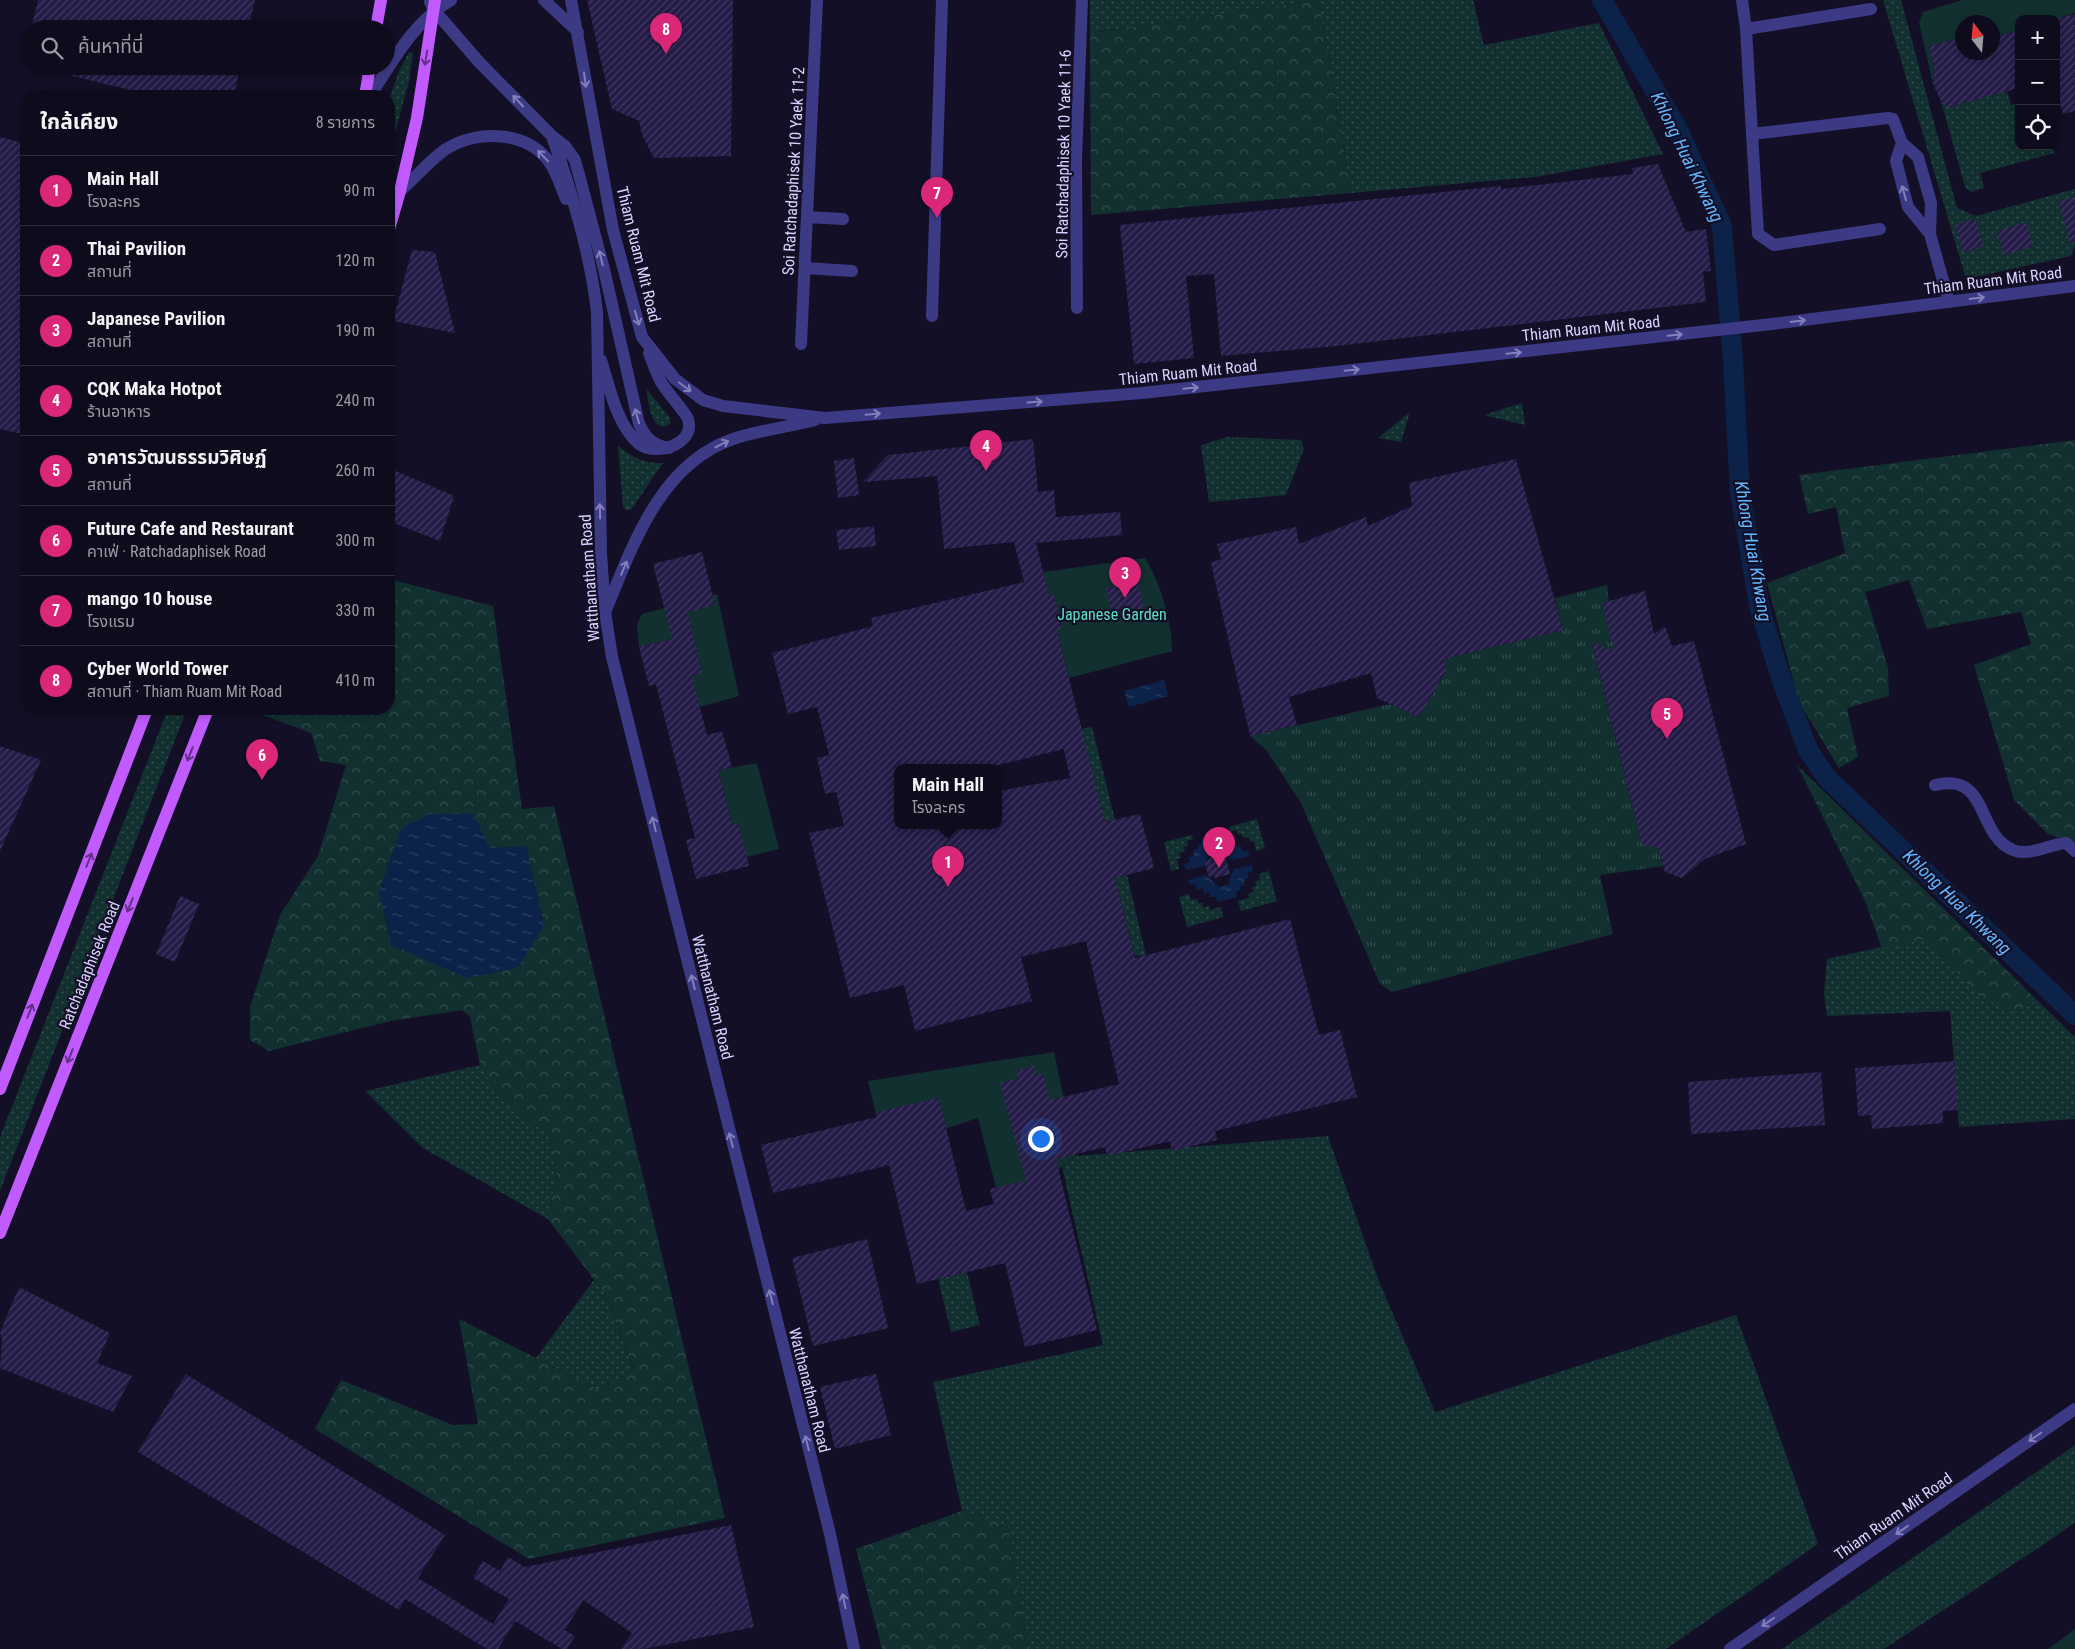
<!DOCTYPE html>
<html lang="th">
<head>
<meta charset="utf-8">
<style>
  :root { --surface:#0e0b1c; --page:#1c1929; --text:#f1f3f6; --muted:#9b9ba3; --line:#2e2b3b; --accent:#db2777 }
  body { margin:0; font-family:"Roboto Condensed","Noto Sans Thai",sans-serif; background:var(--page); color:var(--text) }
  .controls { position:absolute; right:15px; top:15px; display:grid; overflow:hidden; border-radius:10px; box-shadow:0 2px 8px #0003 }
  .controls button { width:45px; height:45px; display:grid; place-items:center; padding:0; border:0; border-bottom:1px solid var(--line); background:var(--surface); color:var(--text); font:25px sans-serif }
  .compass { position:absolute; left:1955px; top:15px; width:45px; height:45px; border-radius:50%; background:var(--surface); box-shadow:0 2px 8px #0003; rotate:344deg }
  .you { position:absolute; left:1040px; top:1138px; width:18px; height:18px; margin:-12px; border:4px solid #fff; border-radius:50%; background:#1a73e8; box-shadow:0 0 0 8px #1a73e833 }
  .badge { display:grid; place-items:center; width:32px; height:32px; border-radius:50%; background:var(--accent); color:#fff; font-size:16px; font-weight:700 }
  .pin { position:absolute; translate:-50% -41px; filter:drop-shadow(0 1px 2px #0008) }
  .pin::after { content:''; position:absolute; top:26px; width:18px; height:15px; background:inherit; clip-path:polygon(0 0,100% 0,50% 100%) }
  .popup { position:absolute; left:894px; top:764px; width:108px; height:65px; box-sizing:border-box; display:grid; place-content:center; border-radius:10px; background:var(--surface); filter:drop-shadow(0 1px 4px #0005); font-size:16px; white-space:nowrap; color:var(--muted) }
  .popup b { font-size:19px; color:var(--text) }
  .popup::after { content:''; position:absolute; left:50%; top:100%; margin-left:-10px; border:10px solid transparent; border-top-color:var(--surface) }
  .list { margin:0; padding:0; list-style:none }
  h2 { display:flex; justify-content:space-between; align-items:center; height:65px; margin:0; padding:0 20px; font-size:21px }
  h2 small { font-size:16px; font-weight:400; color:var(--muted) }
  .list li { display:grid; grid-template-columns:32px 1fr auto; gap:15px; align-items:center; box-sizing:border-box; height:70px; padding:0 20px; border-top:1px solid var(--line) }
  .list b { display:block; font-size:19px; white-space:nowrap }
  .list p { margin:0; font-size:16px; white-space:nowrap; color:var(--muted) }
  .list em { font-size:16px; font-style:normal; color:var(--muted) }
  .icon { flex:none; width:28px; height:28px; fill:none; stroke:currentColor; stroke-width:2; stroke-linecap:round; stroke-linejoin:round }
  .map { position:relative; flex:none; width:2075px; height:1649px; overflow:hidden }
  .search { position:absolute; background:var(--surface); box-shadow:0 2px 8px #0003; left:20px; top:20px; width:375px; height:55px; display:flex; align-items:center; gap:12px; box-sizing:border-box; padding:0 18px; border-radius:28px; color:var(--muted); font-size:19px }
  .panel { position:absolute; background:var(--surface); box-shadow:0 2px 8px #0003; left:20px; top:90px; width:375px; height:625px; border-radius:20px }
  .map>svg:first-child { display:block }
  .grass { fill:url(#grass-dots) }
  .forest { fill:url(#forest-crowns); fill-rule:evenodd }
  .park { fill:url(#park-tufts) }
  .garden { fill:#12302f }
  .water { fill:url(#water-ripples) }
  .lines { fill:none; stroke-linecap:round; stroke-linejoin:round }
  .canal { stroke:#0c2248; stroke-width:20 }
  .building { fill:url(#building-hatch); fill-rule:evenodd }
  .minor { stroke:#3d3a85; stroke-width:12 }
  .tertiary { stroke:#3d3a85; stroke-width:12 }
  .primary { stroke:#c25bff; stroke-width:12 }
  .oneway { stroke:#623188 }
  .oneway2 { stroke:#837fbc }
  .labels { text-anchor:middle; stroke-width:4.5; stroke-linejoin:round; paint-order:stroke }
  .street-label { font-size:16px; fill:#d9d4ff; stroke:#130f26 }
  .park-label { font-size:16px; fill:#5fe0c0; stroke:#130f26 }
  .water-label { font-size:18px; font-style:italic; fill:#62b6ff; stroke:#130f26 }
</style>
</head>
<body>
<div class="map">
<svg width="2075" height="1649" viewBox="0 0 2075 1649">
  <defs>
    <pattern id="grass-dots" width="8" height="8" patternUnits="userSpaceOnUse" patternTransform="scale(1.25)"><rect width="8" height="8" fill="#12302f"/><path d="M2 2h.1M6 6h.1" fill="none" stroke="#344d4e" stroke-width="1.8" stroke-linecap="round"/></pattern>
    <pattern id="forest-crowns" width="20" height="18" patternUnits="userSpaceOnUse" patternTransform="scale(1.25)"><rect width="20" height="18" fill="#12302f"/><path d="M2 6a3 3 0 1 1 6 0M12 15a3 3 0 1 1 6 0" fill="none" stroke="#344d4e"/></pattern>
    <pattern id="park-tufts" width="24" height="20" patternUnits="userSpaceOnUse" patternTransform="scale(1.25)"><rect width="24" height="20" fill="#12302f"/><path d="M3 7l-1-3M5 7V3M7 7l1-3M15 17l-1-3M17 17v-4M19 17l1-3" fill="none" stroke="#344d4e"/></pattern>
    <pattern id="water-ripples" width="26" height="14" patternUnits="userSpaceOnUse" patternTransform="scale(1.25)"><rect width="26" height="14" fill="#0c2248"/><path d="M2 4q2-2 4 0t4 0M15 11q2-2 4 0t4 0" fill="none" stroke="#2f4163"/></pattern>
    <pattern id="building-hatch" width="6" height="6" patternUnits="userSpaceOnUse" patternTransform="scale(1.25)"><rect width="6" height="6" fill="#241b47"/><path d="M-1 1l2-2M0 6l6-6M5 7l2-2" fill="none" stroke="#433b63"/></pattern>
  </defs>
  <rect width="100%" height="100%" fill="#130f26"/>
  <path class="grass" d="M1090 0H1473L1484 45 1599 23 1663 154 1535 177 1351 193 1319 0 1090 33Z
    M1883 0H1901L1957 208 1976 216 2075 189V245L2071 256 1966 279Z
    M409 52 413 53 409 81 389 155V100L399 71Z
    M2007 91 2011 105 2019 103V146H2053L2054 153 1980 173 1984 188 1971 192 1965 187 1941 101 1948 107Z
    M646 388 670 418V424L663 427 656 424 650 411Z
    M1522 403 1525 425 1484 415Z
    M1410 412 1401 442 1378 438Z
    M1228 437 1301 440 1304 449 1286 495 1209 502 1201 445Z
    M618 446C632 457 645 464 663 463L631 510H626L623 507Z
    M168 709H187L0 1191V1137Z
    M1092 727 1115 820 1105 822 1081 729Z
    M1257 819 1265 848 1256 851 1254 841 1250 842 1249 837 1243 838 1242 834 1238 835 1236 830 1230 832 1229 827Z
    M1192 835 1193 839 1187 841 1188 846 1184 847 1185 851 1179 853 1181 858 1177 859 1179 869 1171 871 1164 842Z
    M1269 871 1277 901 1241 911 1238 901 1249 898 1248 894 1254 892 1252 887 1256 886 1255 881 1260 880 1259 874Z
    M1127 875 1146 955 1135 956 1115 878Z
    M1189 894 1191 900 1197 899 1198 903H1202L1203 908 1209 906 1210 910 1221 907 1223 917 1187 927 1179 897Z
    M1923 938 1948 961 2019 1014 2036 999 2075 1037V1119L1959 1127 1950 1011 1827 1016 1824 994 1827 959Z
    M480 1065 506 1105 549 1134 558 1166 548 1219 423 1148 365 1091Z
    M1328 1136 1378 1279 1435 1412 1736 1315 1818 1544 1666 1649H1031L1021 1612 1008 1527 962 1511 933 1382 1103 1345 1062 1167 1076 1156Z
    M967 1272 980 1325 951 1332 938 1279Z
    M594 1280 605 1294 634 1371 599 1390 536 1358Z
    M2075 1445V1522L2052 1539 1884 1649H1782Z"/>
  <path class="forest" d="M1319 0 1351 193 1091 215 1090 33Z
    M2075 440V842L2048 834 2014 800 1974 665 2031 644 2021 612 1927 629 1909 580 1865 592 1888 668 1889 696 1847 708 1858 757 1839 768 1799 702 1767 583 1845 553 1836 507 1808 514 1799 475Z
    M389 579 493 606 522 809 554 806 725 1518 529 1559 315 1429 341 1380 453 1425 478 1424 459 1319 599 1390 634 1370 605 1294 548 1219 558 1166 549 1135 506 1105 480 1065 470 1017 462 1010 391 1021 269 1051 250 1040V1007L280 915 318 856 346 765 320 761 311 733 247 709H389ZM430 814H473L489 849 526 846 544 925Z
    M1797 765 2036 999 2019 1014 1979 996 1948 961 1923 939 1882 949 1866 903Z
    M962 1511 1008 1526 1021 1612 1031 1649H882L856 1549Z"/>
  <path class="park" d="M1607 585 1614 651 1592 643 1642 844 1658 848 1663 866 1600 875 1613 934 1392 992 1380 984 1301 803 1267 751 1250 736 1390 704 1419 717 1447 669 1444 659 1563 630 1555 598Z"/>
  <path class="garden" d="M1962 0H2075V13L2056 19H2019V30L1995 37 1992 22H1962V37L1929 47 1934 65 1933 84 1919 23 1923 12Z
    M1145 558C1161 584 1172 621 1172 651L1069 678 1057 630 1062 628 1054 595 1049 596 1043 572Z
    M717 594 739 696 700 707 691 676 702 673 692 634 639 647 637 624 642 614Z
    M757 763 779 849 746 857 738 823 732 824 718 770Z
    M1054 1052 1076 1156 1002 1211 978 1118 944 1129 879 1127 868 1081Z
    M2075 1629V1649H2048Z"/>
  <path class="water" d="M1164 680 1168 696 1129 707 1124 691Z
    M430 814H474L489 848 526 846 544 925 518 968 467 978 391 945 379 891 401 828Z
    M1221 833 1222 839 1227 838 1229 843 1234 842 1235 847 1241 846 1242 851 1248 850 1250 856 1232 860 1219 848 1208 851 1209 855 1204 866 1186 870 1184 864 1190 862 1189 857 1194 856 1193 850 1198 849 1197 845 1202 843 1201 839Z
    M1252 865 1253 871 1247 873 1249 878 1244 880 1245 885 1240 886 1241 890 1236 892 1237 897 1217 902 1216 897H1210L1209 892 1204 894 1203 888 1197 889 1196 884 1190 885 1188 880 1206 875 1219 887 1230 884 1229 880 1234 869Z"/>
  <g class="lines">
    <path class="canal" d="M1602 0 1677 128 1722 226 1733 361 1740 494 1760 610 1782 681 1808 750 1827 778 2075 1015"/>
  </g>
  <path class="building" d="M38 0H255L248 29H31Z
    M587 0H733L731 156 654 158 642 135 639 121 612 109Z
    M2075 14V111L2063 114 2056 91V19Z
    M2019 30V88L1948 107 1941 101 1933 84 1934 65 1929 47 1962 37V52H1992V38Z
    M57 66H240L234 96H155L56 72Z
    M0 137 26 144V435L0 429Z
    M1658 164 1686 232 1706 229 1711 271 1703 272 1706 302 1337 346 1221 356 1214 274 1186 276 1194 358 1134 364 1120 225 1501 186V189L1633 174 1632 168Z
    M2075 197V242L2070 243 2059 201Z
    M1975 219 1984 246 1963 252 1955 225Z
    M2026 222 2033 246 2004 255 1997 231Z
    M412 250 435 252 455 333 393 321Z
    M1033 439 1038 492 1054 490 1056 517 1120 512 1122 535 1036 543 1049 596 1054 595 1062 629 1057 630 1105 822 1140 814 1154 868 1115 878 1135 958 1290 919 1319 1035 1340 1030 1357 1097 1215 1131 1217 1140 1172 1151 1170 1141 1107 1156 1105 1147 1056 1159 1097 1330 1025 1347 1005 1263 917 1284 889 1165 773 1193 761 1145 877 1117 876 1112 939 1098 966 1211 994 1204 990 1189 1026 1181 1000 1083 1018 1078 1017 1071 1034 1066 1037 1075 1043 1074 1050 1100 1119 1084 1086 941 1021 957 1032 1001 915 1031 904 985 850 998 809 833 844 826 836 792 825 794 817 758 829 755 817 707 788 714 772 653 873 626 871 618 1024 582 1014 542 944 549 937 476 863 482 888 455ZM1064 749 1070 778 998 791V826H898V768H986Z
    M854 458 859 495 838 498 834 461Z
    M1516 459 1563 630 1444 659 1447 669 1419 717 1377 698 1371 673 1289 697 1297 725 1250 736 1211 563 1221 559 1217 544 1296 527 1299 544 1366 517 1368 526 1412 506 1409 483Z
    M389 468 454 496 440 541 389 521Z
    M874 526 876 546 839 550 836 530Z
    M702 552 715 605 687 612 702 673 692 676 707 735 722 731 732 767 718 770 732 824 738 823 749 866 696 879 686 840 695 838 656 684 649 686 639 647 672 639 653 564Z
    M1137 580 1144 608 1113 616 1106 588Z
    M1645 591 1654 634 1665 626 1672 646 1694 641 1746 844 1705 859 1682 878 1665 872 1658 848 1642 844 1592 642 1614 651 1602 603Z
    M0 746 41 760 0 851Z
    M1218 850 1219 855 1222 854 1223 858H1226L1230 874 1215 878 1214 875 1209 877 1205 864Z
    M180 896 199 904 175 962 156 954Z
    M1955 1061 1958 1110 1943 1111V1123L1872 1129 1871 1115 1858 1116 1855 1068Z
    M1821 1072 1825 1125 1691 1134 1688 1082Z
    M867 1239 888 1328 813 1346 792 1258Z
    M19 1287 110 1333 97 1363 132 1376 113 1412 0 1368 2 1340 0 1332Z
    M186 1374 445 1535 418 1578 493 1624 509 1599 473 1578 483 1561 500 1571 508 1557 525 1567 731 1525 754 1627 644 1649H621L632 1633 583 1600 565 1630 575 1636 567 1649H562L515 1621 498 1649H487L405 1599 399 1610 138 1452Z
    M876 1374 891 1435 835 1449 820 1387Z"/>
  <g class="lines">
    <path class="minor" d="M1742 0 1746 29 1752 134 1888 118 1893 119 1902 143
      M1746 29 1871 9
      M1752 134 1758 234 1774 245 1880 229
      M807 217 843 219
      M1930 234 1908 207 1896 161 1902 143 1918 157 1931 203 1930 234 1949 302
      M805 268 852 271
      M1077 308 1076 160 1082 0
      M932 316 942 0
      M801 344 817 0
      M1935 785C1990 772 1975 834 2013 850 2029 857 2050 844 2066 843L2075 851"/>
    <path class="tertiary" d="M544 0 578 32
      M571 0 613 230 642 337 675 379 703 400 723 406 825 418 1142 393 1772 324 2075 286
      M430 2 434 10 479 62 552 136 565 146 575 160 604 269 639 424C646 438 652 445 669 448
      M370 96C393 61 413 22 451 0
      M552 136C572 193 590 252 597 312L601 553 605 612 612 657 830 1534 854 1649
      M400 191C415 178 430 160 446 149 478 129 528 131 550 163 557 173 561 187 566 199
      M601 360C610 388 616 424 639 444 656 457 696 444 688 419 686 413 666 391 661 382 656 373 653 363 649 353
      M606 610C633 545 660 464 733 439 759 430 789 427 815 420
      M1730 1649 2075 1409"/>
    <path class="primary" d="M376 29 381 0
      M365 96 370 66
      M389 229 400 191 417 118 435 0
      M0 1089 147 709
      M0 1233 208 709"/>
  </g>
  <defs><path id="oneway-shaft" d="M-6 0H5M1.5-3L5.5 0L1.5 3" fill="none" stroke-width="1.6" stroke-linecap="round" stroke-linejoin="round" transform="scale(1.25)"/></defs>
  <g class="oneway">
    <use href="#oneway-shaft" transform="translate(426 58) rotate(99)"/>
    <use href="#oneway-shaft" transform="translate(190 754) rotate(112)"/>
    <use href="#oneway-shaft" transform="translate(89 860) rotate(-69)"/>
    <use href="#oneway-shaft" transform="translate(130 905) rotate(112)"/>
    <use href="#oneway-shaft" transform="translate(30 1011) rotate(-69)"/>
    <use href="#oneway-shaft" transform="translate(70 1056) rotate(112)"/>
  </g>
  <g class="oneway2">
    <use href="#oneway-shaft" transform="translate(585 80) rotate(82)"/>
    <use href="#oneway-shaft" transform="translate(518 101) rotate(-133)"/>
    <use href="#oneway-shaft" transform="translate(543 156) rotate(-134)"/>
    <use href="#oneway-shaft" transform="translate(1904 193) rotate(-106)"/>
    <use href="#oneway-shaft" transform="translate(601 258) rotate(-104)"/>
    <use href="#oneway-shaft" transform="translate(1977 298) rotate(-7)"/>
    <use href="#oneway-shaft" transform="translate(637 318) rotate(73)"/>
    <use href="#oneway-shaft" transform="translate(1798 321) rotate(-7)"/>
    <use href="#oneway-shaft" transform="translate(1675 335) rotate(-6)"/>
    <use href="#oneway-shaft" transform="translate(1514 353) rotate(-6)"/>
    <use href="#oneway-shaft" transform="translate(1352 370) rotate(-6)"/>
    <use href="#oneway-shaft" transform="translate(685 387) rotate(37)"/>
    <use href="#oneway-shaft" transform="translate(1191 388) rotate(-6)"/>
    <use href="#oneway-shaft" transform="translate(1035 402) rotate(-4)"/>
    <use href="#oneway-shaft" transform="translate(873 414) rotate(-5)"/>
    <use href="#oneway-shaft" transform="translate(637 416) rotate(-106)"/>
    <use href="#oneway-shaft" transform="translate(722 444) rotate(-27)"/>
    <use href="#oneway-shaft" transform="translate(600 511) rotate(-91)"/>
    <use href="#oneway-shaft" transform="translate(624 568) rotate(-67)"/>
    <use href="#oneway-shaft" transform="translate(654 824) rotate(-104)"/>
    <use href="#oneway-shaft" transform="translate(693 982) rotate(-104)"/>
    <use href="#oneway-shaft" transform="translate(731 1140) rotate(-104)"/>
    <use href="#oneway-shaft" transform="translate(771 1297) rotate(-104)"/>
    <use href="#oneway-shaft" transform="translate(2035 1437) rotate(145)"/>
    <use href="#oneway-shaft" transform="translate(807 1443) rotate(-104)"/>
    <use href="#oneway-shaft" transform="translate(1902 1530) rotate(145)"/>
    <use href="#oneway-shaft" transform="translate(844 1601) rotate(-102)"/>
    <use href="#oneway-shaft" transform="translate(1768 1622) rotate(145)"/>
  </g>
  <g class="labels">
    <g class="street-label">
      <text transform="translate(1063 154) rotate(-89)" y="6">Soi Ratchadaphisek 10 Yaek 11-6</text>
      <text transform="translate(793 171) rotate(-87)" y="6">Soi Ratchadaphisek 10 Yaek 11-2</text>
      <text transform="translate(639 254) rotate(76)" y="6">Thiam Ruam Mit Road</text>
      <text transform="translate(1993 280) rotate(-7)" y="6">Thiam Ruam Mit Road</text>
      <text transform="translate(1591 328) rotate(-6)" y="6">Thiam Ruam Mit Road</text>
      <text transform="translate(1188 372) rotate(-6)" y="6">Thiam Ruam Mit Road</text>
      <text transform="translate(589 578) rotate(-94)" y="6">Watthanatham Road</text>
      <text transform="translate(89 965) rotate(-68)" y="6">Ratchadaphisek Road</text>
      <text transform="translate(713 997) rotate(76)" y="6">Watthanatham Road</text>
      <text transform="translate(810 1390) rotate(76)" y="6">Watthanatham Road</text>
      <text transform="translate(1893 1516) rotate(-35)" y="6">Thiam Ruam Mit Road</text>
    </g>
    <g class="park-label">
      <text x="1112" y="620">Japanese Garden</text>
    </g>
    <g class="water-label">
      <text transform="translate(1687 157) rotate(64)" y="6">Khlong Huai Khwang</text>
      <text transform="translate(1753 551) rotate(80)" y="6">Khlong Huai Khwang</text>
      <text transform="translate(1957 902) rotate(44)" y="6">Khlong Huai Khwang</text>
    </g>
  </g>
</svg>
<div class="controls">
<button>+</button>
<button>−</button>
<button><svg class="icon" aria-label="locate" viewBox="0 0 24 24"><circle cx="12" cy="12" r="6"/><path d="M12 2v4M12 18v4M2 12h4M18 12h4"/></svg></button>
</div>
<svg class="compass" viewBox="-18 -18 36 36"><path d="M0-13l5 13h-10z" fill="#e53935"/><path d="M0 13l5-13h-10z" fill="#9b9ba3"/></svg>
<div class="you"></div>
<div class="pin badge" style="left:948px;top:887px">1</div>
<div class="popup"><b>Main Hall</b>โรงละคร</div>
<div class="pin badge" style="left:1219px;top:868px">2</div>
<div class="pin badge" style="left:1125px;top:598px">3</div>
<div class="pin badge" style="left:986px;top:471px">4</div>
<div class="pin badge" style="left:1667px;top:739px">5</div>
<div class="pin badge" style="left:262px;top:780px">6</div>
<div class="pin badge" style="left:937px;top:218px">7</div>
<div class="pin badge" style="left:666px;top:54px">8</div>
<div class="search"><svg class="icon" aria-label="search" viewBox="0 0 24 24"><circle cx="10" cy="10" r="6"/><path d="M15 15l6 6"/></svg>ค้นหาที่นี่</div>
<section class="panel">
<h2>ใกล้เคียง<small>8 รายการ</small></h2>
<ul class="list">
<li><span class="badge">1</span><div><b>Main Hall</b><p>โรงละคร</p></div><em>90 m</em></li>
<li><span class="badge">2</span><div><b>Thai Pavilion</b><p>สถานที่</p></div><em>120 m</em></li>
<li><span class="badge">3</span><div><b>Japanese Pavilion</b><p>สถานที่</p></div><em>190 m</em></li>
<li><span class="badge">4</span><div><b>CQK Maka Hotpot</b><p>ร้านอาหาร</p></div><em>240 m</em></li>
<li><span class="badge">5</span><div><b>อาคารวัฒนธรรมวิศิษฏ์</b><p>สถานที่</p></div><em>260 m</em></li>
<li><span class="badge">6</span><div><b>Future Cafe and Restaurant</b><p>คาเฟ่ · Ratchadaphisek Road</p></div><em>300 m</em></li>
<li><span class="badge">7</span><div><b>mango 10 house</b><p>โรงแรม</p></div><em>330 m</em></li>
<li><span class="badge">8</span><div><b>Cyber World Tower</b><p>สถานที่ · Thiam Ruam Mit Road</p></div><em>410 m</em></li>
</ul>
</section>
</div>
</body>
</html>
